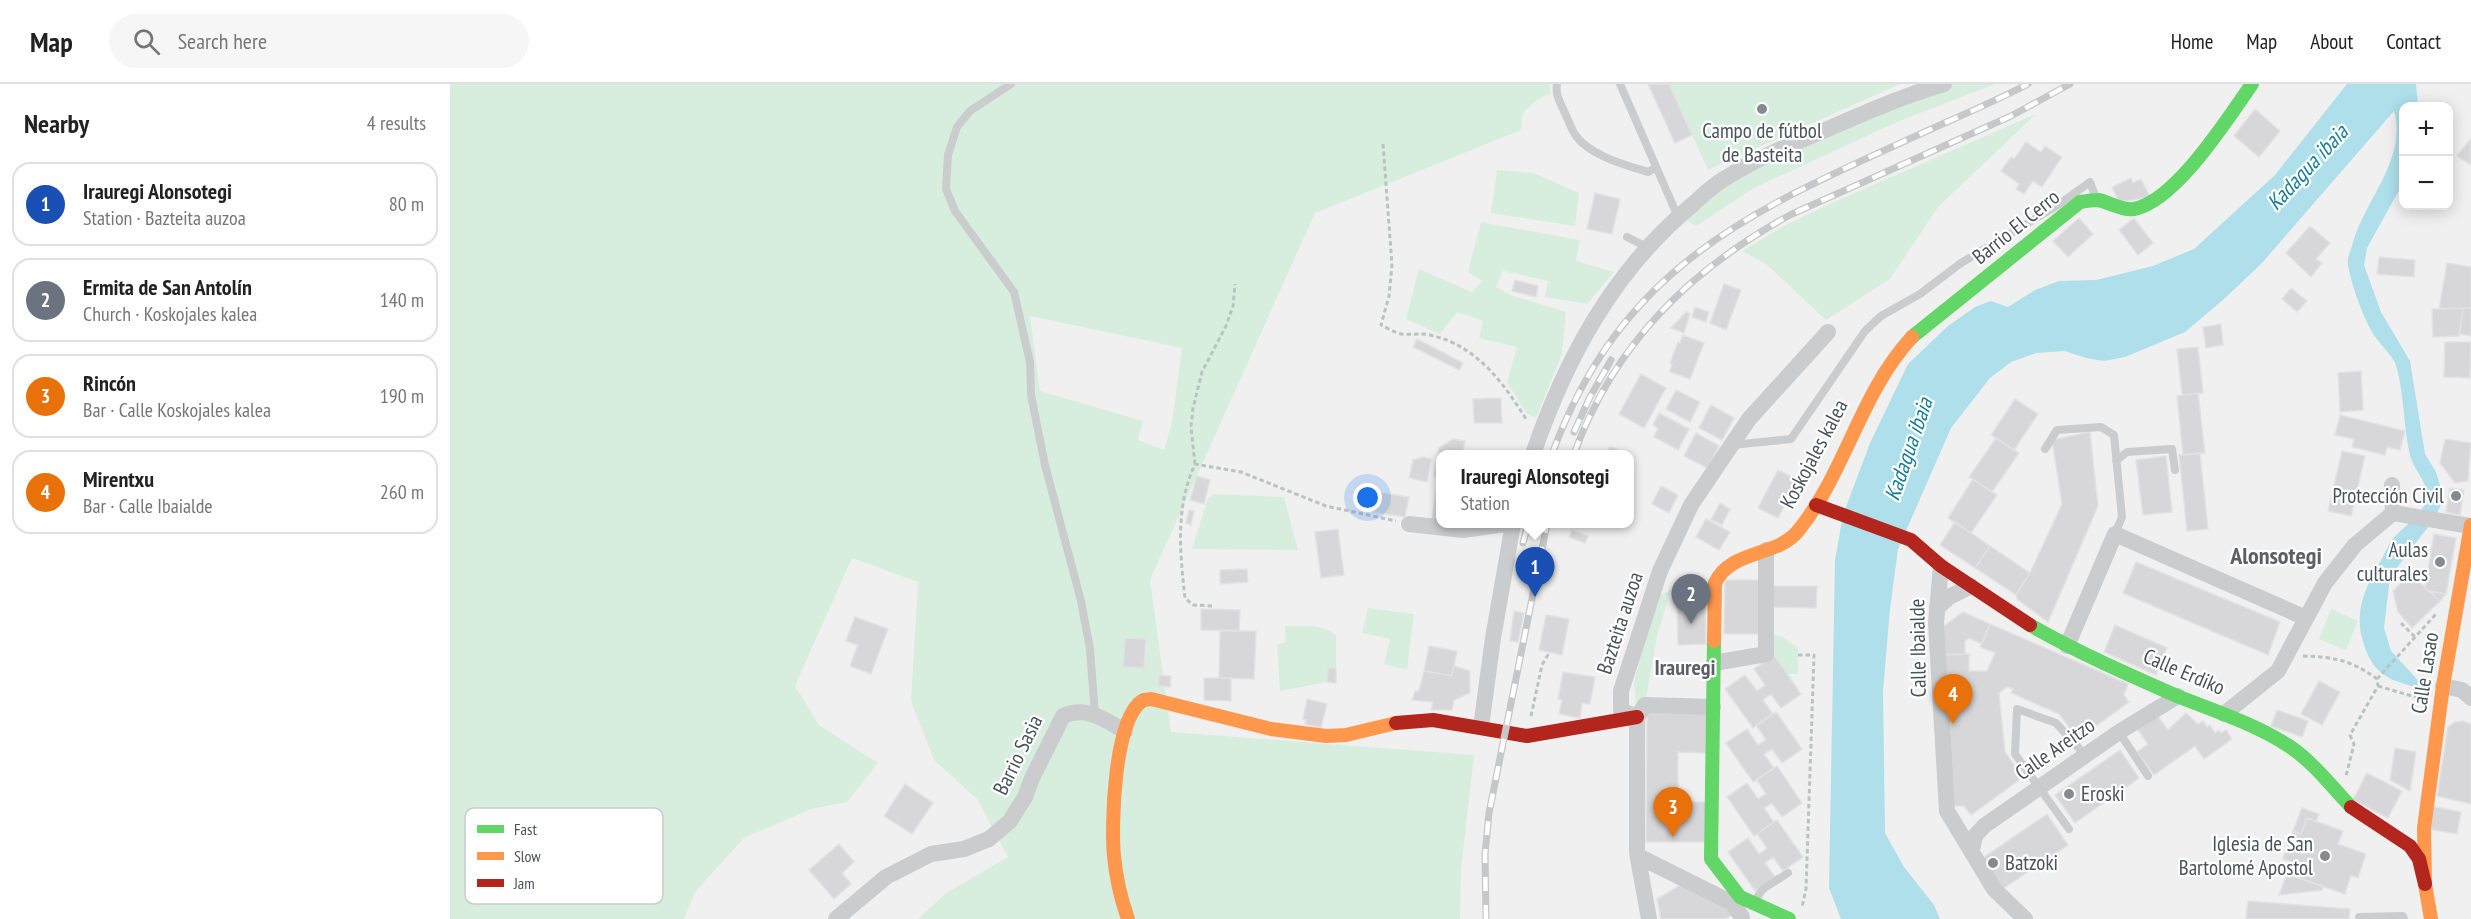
<!DOCTYPE html>
<html lang="en">
<head>
<meta charset="utf-8">
<style>
  :root { --surface:#fff; --page:#f6f6f6; --text:#222; --muted:#767676; --line:#e0e0e0; --accent:#111827 }
  body { margin:0; font-family:"PT Sans Narrow",sans-serif; background:var(--page); color:var(--text) }
  .controls { position:absolute; right:18px; top:18px; display:grid; overflow:hidden; border-radius:12px; box-shadow:0 3px 15px #0003 }
  .controls button { width:54px; height:54px; display:grid; place-items:center; padding:0; border:0; border-bottom:2px solid var(--line); background:var(--surface); color:var(--text); font:30px sans-serif }
  .you { position:absolute; left:918px; top:414px; width:21px; height:21px; margin:-15px; border:4px solid #fff; border-radius:50%; background:#1a73e8; box-shadow:0 0 0 9px #1a73e833 }
  .badge { display:grid; place-items:center; width:39px; height:39px; border-radius:50%; background:var(--accent); color:#fff; font-size:20px; font-weight:700 }
  .pin { position:absolute; translate:-50% -50px; filter:drop-shadow(0 2px 3px #0008) }
  .pin::after { content:''; position:absolute; top:32px; width:21px; height:18px; background:inherit; clip-path:polygon(0 0,100% 0,50% 100%) }
  .popup { position:absolute; left:986px; top:366px; width:198px; height:78px; box-sizing:border-box; display:grid; place-content:center; border-radius:12px; background:var(--surface); filter:drop-shadow(0 2px 4px #0005); font-size:20px; white-space:nowrap; color:var(--muted) }
  .popup b { font-size:22px; color:var(--text) }
  .popup::after { content:''; position:absolute; left:50%; top:100%; margin-left:-12px; border:12px solid transparent; border-top-color:var(--surface) }
  .list { margin:0; padding:0; list-style:none }
  h2 { display:flex; justify-content:space-between; align-items:center; height:78px; margin:0; padding:0 24px; font-size:26px }
  h2 small { font-size:20px; font-weight:400; color:var(--muted) }
  .list li { display:grid; grid-template-columns:39px 1fr auto; gap:18px; align-items:center; box-sizing:border-box; height:84px; margin:0 12px 12px; padding:0 12px; border:2px solid var(--line); border-radius:18px }
  .list b { display:block; font-size:22px; white-space:nowrap }
  .list p { margin:0; font-size:20px; white-space:nowrap; color:var(--muted) }
  .list em { font-size:20px; font-style:normal; color:var(--muted) }
  .icon { flex:none; width:33px; height:33px; fill:none; stroke:currentColor; stroke-width:2; stroke-linecap:round; stroke-linejoin:round }
  .map { position:relative; flex:none; width:2021px; height:835px; overflow:hidden }
  header { display:flex; align-items:center; gap:36px; box-sizing:border-box; height:84px; padding:0 30px; background:var(--surface); border-bottom:2px solid var(--line) }
  header strong { font-size:28px }
  nav { display:flex; gap:33px; margin-inline-start:auto; font-size:21px }
  .search { width:420px; height:54px; background:var(--page); display:flex; align-items:center; gap:15px; box-sizing:border-box; padding:0 21px; border-radius:33px; color:var(--muted); font-size:22px }
  main { display:flex }
  aside { flex:1; background:var(--surface) }
  .map>svg:first-child { display:block }
  .green { fill:#d7eede; fill-rule:evenodd }
  .water { fill:#aedfea }
  .building { fill:#d7d7d9; stroke:#e2e2e3; stroke-width:1.5 }
  .lines { fill:none; stroke-linecap:round; stroke-linejoin:round }
  .path { stroke:#b9c4c0; stroke-width:3; stroke-dasharray:4.5 3; stroke-linecap:butt }
  .lane { stroke:#cbccce; stroke-width:8 }
  .street { stroke:#cbccce; stroke-width:16 }
  .fast { stroke:#63d668; stroke-width:14 }
  .slow { stroke:#ff974d; stroke-width:14 }
  .jam { stroke:#b3261e; stroke-width:14 }
  .rail-casing { stroke:#c6c7c8; stroke-width:7 }
  .rail { stroke:#fff; stroke-width:4.5; stroke-dasharray:14; stroke-linecap:butt }
  .poi-dot { fill:#848a90; stroke:#fff; stroke-width:2 }
  .labels { text-anchor:middle; stroke-width:4.5; stroke-linejoin:round; paint-order:stroke }
  .poi-label { font-size:21px; fill:#49535c; stroke:#fff; text-anchor:end }
  .street-label { font-size:21px; fill:#49535c; stroke:#fff }
  .water-label { font-size:22px; font-style:italic; fill:#157e94; stroke:#fff }
  .neighbourhood-label { font-size:22px; font-weight:bold; fill:#5c6064; stroke:#fff }
  .quarter-label { font-size:24px; font-weight:bold; fill:#5c6064; stroke:#fff }
  .key { fill:#fff; stroke:#c8cbce; stroke-width:1.5 }
  .key-label { font-size:16px; fill:#49535c }
</style>
</head>
<body>
<header>
<strong>Map</strong>
<div class="search"><svg class="icon" aria-label="search" viewBox="0 0 24 24"><circle cx="10" cy="10" r="6"/><path d="M15 15l6 6"/></svg>Search here</div>
<nav><a>Home</a><a>Map</a><a>About</a><a>Contact</a></nav>
</header>
<main>
<aside>
<h2>Nearby<small>4 results</small></h2>
<ul class="list">
<li><span class="badge" style="background:#1a4fb4">1</span><div><b>Irauregi Alonsotegi</b><p>Station · Bazteita auzoa</p></div><em>80 m</em></li>
<li><span class="badge" style="background:#6b7280">2</span><div><b>Ermita de San Antolín</b><p>Church · Koskojales kalea</p></div><em>140 m</em></li>
<li><span class="badge" style="background:#e8710a">3</span><div><b>Rincón</b><p>Bar · Calle Koskojales kalea</p></div><em>190 m</em></li>
<li><span class="badge" style="background:#e8710a">4</span><div><b>Mirentxu</b><p>Bar · Calle Ibaialde</p></div><em>260 m</em></li>
</ul>
</aside>
<div class="map">
<svg width="2021" height="835" viewBox="0 0 2021 835">
  <rect width="100%" height="100%" fill="#f1f0f0"/>
  <path class="green" d="M0 0H1099L1101 9 1087 16 1073 29 1071 46 865 129 700 496 721 648 1024 671 1011 786 1010 835H468L496 809 558 773 527 715 484 676 461 617 468 498 402 474 345 602 369 641 428 679 397 718 361 725 294 754 245 808 234 835H0ZM580 232 732 264 722 338 714 366 688 356 693 337 590 307Z
    M1219 0H1450L1258 86Z
    M1466 0H1545L1447 38 1304 104 1246 142 1233 134 1265 93Z
    M1586 30 1488 123 1440 195 1376 236 1316 180 1292 167 1332 143 1377 121Z
    M1047 86 1084 89 1129 109 1125 142 1041 129Z
    M1031 138 1130 156 1126 177 1164 188 1137 220 1095 213 1098 197 1053 187 1046 203 1061 211 1116 228 1112 270 1086 334 1076 329 1057 298 1067 263 1029 254 1033 237 1007 228 990 250 956 235 969 185 1022 208 1032 197 1018 188Z
    M764 410 834 413 848 466 742 465 758 414Z
    M1221 506 1207 552 1195 621 1187 633 1184 599 1194 556 1208 512Z
    M918 524 964 530 957 586 934 580 940 555 912 549Z
    M1881 525 1908 537 1896 566 1869 555Z
    M835 542C852 542 872 539 886 551V584H878L877 598 830 607 827 561 835 558Z
    M1321 550 1331 552 1348 564V590H1337L1324 571Z"/>
  <path class="water" d="M1897 0H1966L1968 22H1954L1953 99 1917 164 1914 181 1931 228 1960 277 1975 370 1986 388 1994 415 1984 435 1940 493 1934 544 1941 567 1977 606C1941 597 1922 593 1912 554 1905 526 1915 505 1928 481 1933 474 1936 465 1941 457 1951 444 1981 425 1977 408 1974 394 1963 384 1960 371 1954 348 1953 294 1944 277 1938 267 1928 258 1922 248 1913 232 1900 198 1898 180 1897 174 1900 168 1902 162 1913 118 1958 75 1944 27L1811 180 1774 215 1735 248 1675 273 1654 277 1636 274 1615 267 1586 269 1561 278 1540 294 1501 344 1448 465 1440 525 1433 607 1435 749 1454 783 1484 821 1490 835H1391L1379 804 1385 476 1393 431 1420 359 1458 280 1498 242 1525 223 1541 217 1558 223 1585 206 1609 197 1646 196 1703 182 1744 165 1825 91Z"/>
  <path class="building" d="M1198 0H1219L1242 51 1225 59Z
    M1805 25 1830 47 1809 73 1784 52Z
    M2021 54V81L2007 72Z
    M1576 58 1591 68 1595 62 1612 73 1592 103 1583 97 1574 110 1566 105 1569 100 1551 87 1561 73 1564 75Z
    M1681 94 1683 99 1691 95 1700 113 1669 118 1662 103Z
    M1145 109 1170 115 1162 150 1137 145Z
    M1629 134 1643 150 1618 173 1603 157Z
    M1684 134 1703 159 1688 171 1669 146Z
    M1860 142 1880 159 1866 175 1872 179 1861 193 1836 169Z
    M1929 173 1965 176 1964 193 1927 190Z
    M1997 179 2021 183V224L1989 225Z
    M1065 196 1088 202 1086 213 1062 207Z
    M1274 200 1291 206 1276 246 1260 239Z
    M1841 204 1857 217 1847 228 1832 215Z
    M1245 223 1259 228 1256 238 1242 233Z
    M2013 224H2021V252L2009 250Z
    M2013 224 2009 252 1983 253 1982 225Z
    M1236 228 1240 230 1234 249 1221 244Z
    M1771 240 1773 261 1756 264 1753 243Z
    M1233 251 1254 259 1240 295 1220 288 1222 280 1220 279 1228 258 1230 259Z
    M967 255 1013 279 1009 286 963 263Z
    M1995 258H2021L2020 294 1994 293Z
    M1748 263 1753 309 1732 311 1727 265Z
    M1911 287 1913 326 1890 328 1888 289Z
    M1191 290 1216 304 1194 344 1169 330Z
    M1226 306 1250 318 1240 338 1216 325Z
    M1748 309 1755 369 1733 371 1727 312Z
    M1051 314 1052 339H1024L1023 315Z
    M1565 315 1588 330 1564 366 1541 351Z
    M1261 321 1284 334 1272 356 1249 344Z
    M1209 329 1239 345 1228 366 1204 353 1208 344 1203 341Z
    M1890 331 1955 347 1950 366 1937 363 1935 371 1902 363 1904 355 1885 351Z
    M1640 348 1648 422 1598 538 1567 515 1566 511 1580 489 1612 420 1602 356Z
    M1246 349 1269 362 1257 384 1234 372Z
    M1546 354 1569 369 1542 408 1519 393Z
    M1003 355 1015 357 1012 370H990V394L984 392 989 364Z
    M1995 355 2021 359 2018 397 2005 399 1990 379Z
    M1160 363 1179 370H1157Z
    M1892 367 1915 372 1901 432 1878 427Z
    M1750 369 1758 445 1737 447 1729 371Z
    M1716 372 1722 428 1693 431 1686 376Z
    M973 373 981 375 977 398 959 394 963 376Z
    M1328 386 1348 396 1328 434 1308 424Z
    M747 392 760 396 754 420 740 416Z
    M988 394H990V437L982 436Z
    M1523 395 1547 411 1521 449 1498 434Z
    M1211 402 1228 411 1219 429 1202 420Z
    M2000 404 2014 406 2010 431 1996 428Z
    M926 408 959 413 955 433 923 428Z
    M1270 419 1280 425 1272 441 1261 436Z
    M739 426 744 427 741 441 736 439Z
    M1256 435 1280 448 1269 466 1246 453Z
    M1505 438 1540 462 1525 484 1490 461Z
    M888 445 894 491 871 494 865 448Z
    M1122 446 1138 452 1135 459 1119 453Z
    M1984 450 2006 454 1996 510 1979 507 1975 503Z
    M1540 462 1580 489 1566 511 1525 484Z
    M1686 478 1830 538 1818 571 1673 509Z
    M1954 484 1990 517 1962 544 1948 528 1943 507 1951 499 1945 494Z
    M797 485 798 498 770 500V486Z
    M1275 496H1315L1314 550H1274Z
    M1322 502H1367L1366 524 1322 523Z
    M1250 505 1251 519H1255L1256 560 1228 561 1227 520H1230V506Z
    M1979 507 1996 510 1990 517Z
    M751 525 790 526 789 547 751 546Z
    M1064 527 1074 529 1068 558 1060 557Z
    M1513 528 1540 540 1532 560 1519 554 1515 557V570L1492 571 1490 545Z
    M1096 531 1119 535 1112 571 1089 566Z
    M405 533 438 545 421 590 400 582 408 561 396 557Z
    M1540 540 1678 600 1674 611 1679 618 1628 655 1609 630 1561 609 1563 605 1557 603 1549 609 1555 668 1573 693 1521 731 1514 722H1500L1492 571 1519 570V587H1537L1545 569 1530 563Z
    M1665 541 1717 564 1706 591 1654 568Z
    M770 546 806 547 804 595 769 594Z
    M675 554 696 555 694 584 673 583Z
    M979 562 1007 567 1002 592 974 587Z
    M1324 571 1351 610 1331 624 1321 610 1313 616 1323 630 1303 644 1275 605 1295 591 1307 607 1315 601 1304 585Z
    M1004 582 1020 587V609L1004 616 1002 626H981L983 618 962 616 965 607H969L974 587 1002 592Z
    M878 584H886V599L877 598Z
    M1113 588 1145 593 1140 620 1132 619 1130 634 1109 630 1112 616 1108 615Z
    M709 591 721 592 720 603 708 602Z
    M754 594H781V617L754 616Z
    M1869 597 1890 608 1872 641 1851 630Z
    M857 615 877 620 871 644 855 640 856 636 853 635Z
    M1827 626 1858 637 1852 653 1821 642Z
    M1326 628 1352 665 1332 679 1322 665 1314 670 1324 684 1303 698 1276 659 1297 645 1308 661 1316 656 1306 641Z
    M1197 629H1257L1256 669 1228 668V718H1256L1255 758H1196Z
    M1736 629 1748 640 1753 637 1757 643 1760 641 1765 649 1769 646 1771 649 1776 646 1782 655 1754 675 1745 662 1704 691 1687 668 1698 660 1688 646 1707 631 1718 646Z
    M2013 637 2021 640V720L1987 712 1998 643 2005 638Z
    M1945 664 1966 668 1960 707 1940 696Z
    M1670 666 1689 694 1625 739 1605 711Z
    M1327 682 1352 719 1332 733 1322 719 1314 724 1324 738 1304 752 1277 713 1297 699 1308 715 1316 710 1307 696Z
    M1917 689 1952 707 1938 734 1903 716Z
    M455 700 483 719 462 750 434 732Z
    M1981 722 2011 728 2007 750 1977 745Z
    M1852 724 1869 730 1866 738 1857 734 1851 750 1843 747Z
    M1597 730 1618 761 1551 806 1530 776Z
    M1857 734 1893 747 1888 760 1916 770 1908 794 1901 791 1895 810 1837 790 1841 778 1833 775 1843 747 1851 750Z
    M1327 736 1353 773 1333 787 1323 773 1315 779 1325 793 1305 807 1278 768 1298 754 1309 770 1317 764 1307 750Z
    M389 760 404 778 392 789 401 800 384 815 359 786Z
    M1837 790 1873 802 1872 806 1829 811Z
    M1230 801 1285 829 1276 835H1211L1207 815Z
    M1798 817 1900 825 1899 835H1796Z"/>
  <g class="lines">
    <path class="path" d="M933 60 942 181 939 212 931 241C937 244 945 249 952 250 962 251 971 249 980 251 1026 261 1053 298 1076 335
      M745 380 741 343 743 324 752 288 776 242 783 222 785 200
      M762 522 743 521 735 514C730 469 725 423 745 380L791 388 876 422 946 437
      M1951 539 1965 553
      M1348 571H1364L1356 805 1352 823
      M1853 572C1884 573 1901 576 1927 595L1928 602 1900 651 1904 660 1896 692
      M1927 595 1986 530
      M1928 602 1972 615
      M1081 632 1092 581 1099 569"/>
    <path class="lane" d="M561 0 520 27 507 43 498 71 496 105 505 127 564 208 580 278 581 311 595 381 631 517 640 565 645 631
      M1107 0C1105 10 1110 18 1114 27 1118 35 1121 45 1126 52 1141 72 1175 81 1198 88L1205 84
      M1170 0 1228 133
      M1177 153 1197 163
      M1282 361 1341 355 1415 247 1431 232 1470 210 1511 179 1608 121 1640 98 1646 114
      M1595 365 1607 346 1651 343 1664 351 1672 433 1665 450
      M1666 377 1677 368 1722 365 1725 386
      M1669 648 1698 692
      M1619 745 1565 670 1567 625 1606 639 1635 671
      M1304 818 1313 805 1338 789
      M1909 833 1953 832 1954 835"/>
    <path class="street" d="M1083 370C1116 274 1163 187 1242 121 1252 112 1262 102 1274 95 1307 74 1344 59 1380 44 1419 27 1453 12 1494 0
      M1942 401 1943 429
      M959 440 1013 446 1056 440
      M1491 482 1486 539 1497 727 1544 805 1575 835
      M1487 524 1499 513 1521 502
      M1617 562 1665 450 1856 534
      M1264 579 1316 570V466
      M1993 602 2012 606 2021 614
      M1774 630 1828 587 1875 499 1905 461 1943 429 2021 442
      M1187 633 1171 626V607L1210 487 1241 421 1299 335 1378 248
      M1187 633V769L1199 835
      M1187 633 1195 621 1263 623
      M1031 643 1043 554 1063 440
      M1522 766 1525 752 1534 742 1669 648 1728 612
      M1188 772 1282 819 1292 833
      M386 835 436 793 481 770 514 765 539 755 560 737 575 713 582 694 613 632C636 621 655 636 675 647"/>
    <path class="fast" d="M1462 253 1630 118C1636 117 1643 116 1648 116 1659 118 1673 127 1684 125 1726 117 1778 34 1802 0
      M1580 541C1627 568 1677 590 1727 612 1765 627 1805 640 1839 662 1863 678 1882 703 1901 723
      M1264 557 1261 775 1290 813 1339 835"/>
    <path class="slow" d="M1264 557 1265 499C1280 466 1327 473 1348 447 1396 388 1410 309 1462 253
      M678 835C671 815 666 794 664 772 661 742 664 635 692 617 695 615 698 616 701 615L821 645 876 652 896 651 946 639
      M1981 835 1975 800 1974 744 1993 602 2021 441"/>
    <path class="jam" d="M1366 421 1461 456 1491 482 1580 541
      M946 639 983 636 1077 652 1187 633
      M1901 723 1960 762 1969 775 1975 800"/>
    <defs>
      <path id="rail" d="M1124 348 1140 313 1161 276
        M1102 370C1173 178 1305 125 1479 46 1512 31 1546 17 1578 0
        M1124 370C1164 260 1240 185 1342 130L1561 32 1620 0
        M1073 459 1078 440
        M1036 835 1035 770 1039 729 1097 440"/>
    </defs>
    <use href="#rail" class="rail-casing"/>
    <use href="#rail" class="rail"/>
  </g>
  <g class="poi-dot">
    <circle cx="1312" cy="25" r="6"/>
    <circle cx="2006" cy="412" r="6"/>
    <circle cx="1990" cy="478" r="6"/>
    <circle cx="1619" cy="710" r="6"/>
    <circle cx="1875" cy="772" r="6"/>
    <circle cx="1543" cy="779" r="6"/>
  </g>
  <g class="labels">
    <g class="poi-label">
      <text x="1312" y="54" text-anchor="middle">Campo de fútbol<tspan x="1312" dy="24">de Basteita</tspan></text>
      <text x="1994" y="419">Protección Civil</text>
      <text x="1978" y="473">Aulas<tspan x="1978" dy="24">culturales</tspan></text>
      <text x="1631" y="717" text-anchor="start">Eroski</text>
      <text x="1863" y="767">Iglesia de San<tspan x="1863" dy="24">Bartolomé Apostol</tspan></text>
      <text x="1555" y="786" text-anchor="start">Batzoki</text>
    </g>
    <g class="street-label">
      <text transform="translate(1566 143) rotate(-39)" y="7">Barrio El Cerro</text>
      <text transform="translate(1364 370) rotate(-62)" y="7">Koskojales kalea</text>
      <text transform="translate(1170 539) rotate(-72)" y="7">Bazteita auzoa</text>
      <text transform="translate(1468 564) rotate(-91)" y="7">Calle Ibaialde</text>
      <text transform="translate(1734 588) rotate(23)" y="7">Calle Erdiko</text>
      <text transform="translate(1975 589) rotate(-81)" y="7">Calle Lasao</text>
      <text transform="translate(1605 665) rotate(-35)" y="7">Calle Areitzo</text>
      <text transform="translate(568 671) rotate(-64)" y="7">Barrio Sasia</text>
    </g>
    <g class="water-label">
      <text transform="translate(1857 83) rotate(-47)" y="8">Kadagua ibaia</text>
      <text transform="translate(1458 365) rotate(-71)" y="8">Kadagua ibaia</text>
    </g>
    <g class="neighbourhood-label">
      <text x="1235" y="591">Irauregi</text>
    </g>
    <g class="quarter-label">
      <text x="1826" y="480">Alonsotegi</text>
    </g>
  </g>
  <rect x="15" y="724" width="198" height="96" rx="9" class="key"/>
  <rect x="27" y="741" width="27" height="8" fill="#63d668"/>
  <rect x="27" y="768" width="27" height="8" fill="#ff974d"/>
  <rect x="27" y="795" width="27" height="8" fill="#b3261e"/>
  <g class="key-label">
    <text x="64" y="751">Fast</text>
    <text x="64" y="778">Slow</text>
    <text x="64" y="805">Jam</text>
  </g>
</svg>
<div class="controls">
<button>+</button>
<button>−</button>
</div>
<div class="you"></div>
<div class="pin badge" style="left:1085px;top:513px;background:#1a4fb4">1</div>
<div class="popup"><b>Irauregi Alonsotegi</b>Station</div>
<div class="pin badge" style="left:1241px;top:540px;background:#6b7280">2</div>
<div class="pin badge" style="left:1223px;top:753px;background:#e8710a">3</div>
<div class="pin badge" style="left:1503px;top:640px;background:#e8710a">4</div>
</div>
</main>
</body>
</html>
